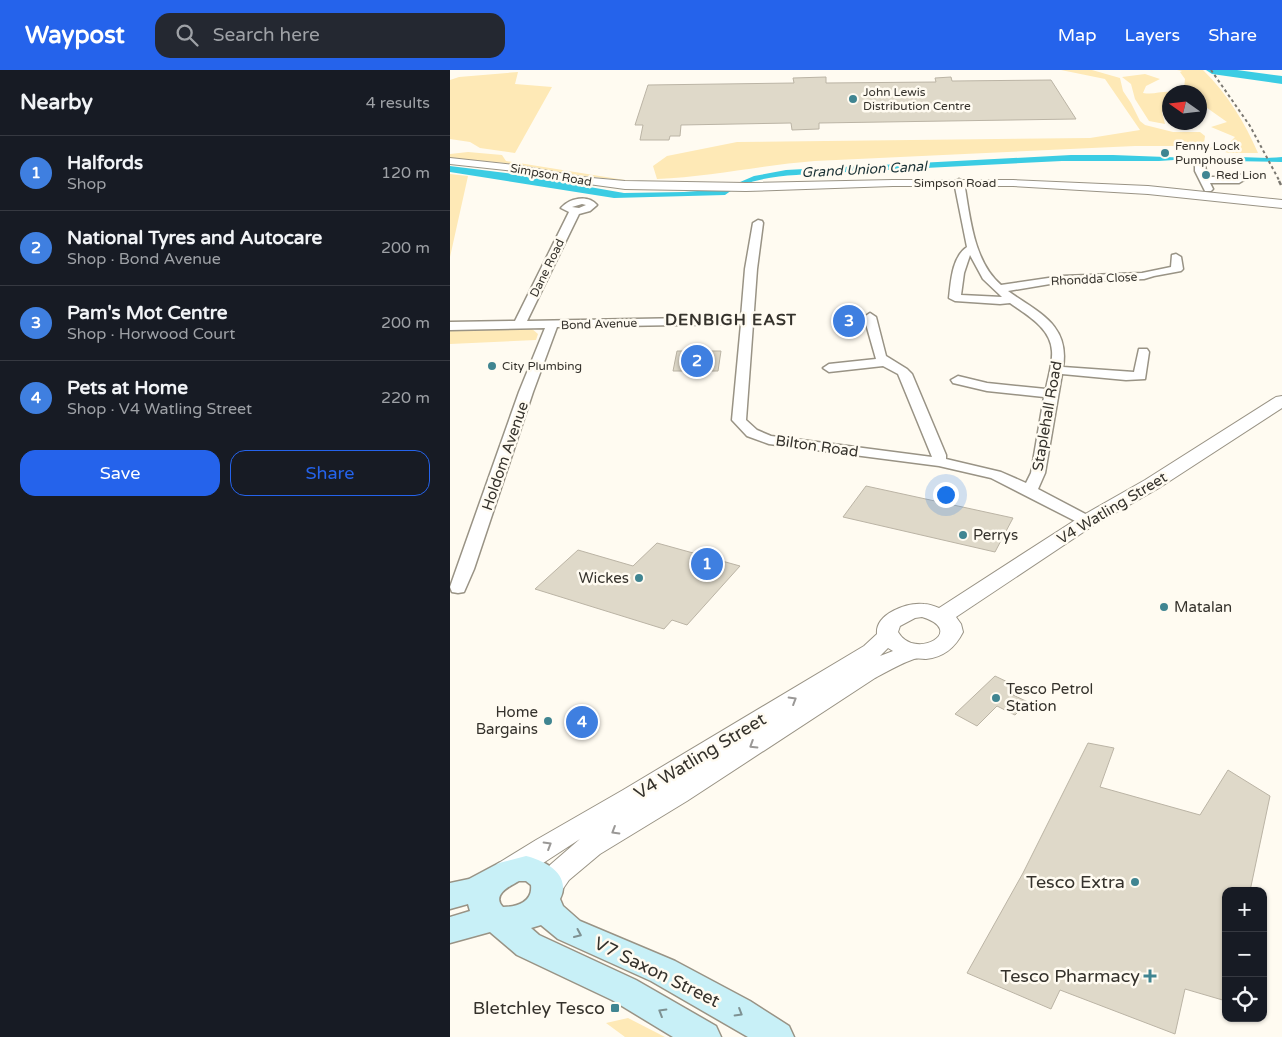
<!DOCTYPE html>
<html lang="en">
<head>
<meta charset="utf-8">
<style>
  :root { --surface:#171b24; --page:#242831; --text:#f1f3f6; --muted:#9ea1a6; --line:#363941; --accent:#2563eb }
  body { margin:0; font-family:"Varela Round",sans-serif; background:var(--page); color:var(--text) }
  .controls { position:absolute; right:15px; bottom:15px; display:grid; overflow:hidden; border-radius:10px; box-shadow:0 1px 4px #0004 }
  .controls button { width:45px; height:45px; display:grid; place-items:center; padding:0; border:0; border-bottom:1px solid var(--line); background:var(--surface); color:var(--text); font:25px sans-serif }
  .compass { position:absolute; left:712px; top:15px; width:45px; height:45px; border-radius:50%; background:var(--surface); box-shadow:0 1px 4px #0004; rotate:284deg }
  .you { position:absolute; left:495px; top:424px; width:18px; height:18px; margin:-12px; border:4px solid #fff; border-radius:50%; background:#1a73e8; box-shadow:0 0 0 8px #1a73e833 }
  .badge { display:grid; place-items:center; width:32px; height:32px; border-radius:50%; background:var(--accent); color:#fff; font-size:16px; font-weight:700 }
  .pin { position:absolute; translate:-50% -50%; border:2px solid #fff; box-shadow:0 1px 5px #0006 }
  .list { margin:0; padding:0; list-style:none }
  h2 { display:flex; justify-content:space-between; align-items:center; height:65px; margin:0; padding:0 20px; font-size:21px }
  h2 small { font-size:16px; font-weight:400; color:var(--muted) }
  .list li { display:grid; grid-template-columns:32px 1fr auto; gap:15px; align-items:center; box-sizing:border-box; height:75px; padding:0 20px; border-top:1px solid var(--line) }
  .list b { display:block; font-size:19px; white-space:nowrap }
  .list p { margin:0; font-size:16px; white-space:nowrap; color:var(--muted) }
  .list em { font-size:16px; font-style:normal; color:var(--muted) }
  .actions { display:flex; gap:10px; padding:15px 20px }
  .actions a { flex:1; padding:11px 0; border:1px solid var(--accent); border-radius:15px; text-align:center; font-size:18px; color:var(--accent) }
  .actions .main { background:var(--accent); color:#fff }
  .icon { flex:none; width:28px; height:28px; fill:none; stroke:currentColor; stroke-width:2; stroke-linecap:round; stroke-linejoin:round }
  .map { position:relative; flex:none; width:832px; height:967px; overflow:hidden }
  header { display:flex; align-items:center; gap:30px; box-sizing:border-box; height:70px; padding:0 25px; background:var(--accent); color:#fff }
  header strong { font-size:24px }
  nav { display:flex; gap:28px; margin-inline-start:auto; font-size:18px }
  .search { width:350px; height:45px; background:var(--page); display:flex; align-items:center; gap:12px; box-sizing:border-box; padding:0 18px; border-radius:15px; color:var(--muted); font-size:19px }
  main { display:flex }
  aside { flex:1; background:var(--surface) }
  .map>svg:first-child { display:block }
  .green { fill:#fee9b6 }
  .water { fill:#3bcce3 }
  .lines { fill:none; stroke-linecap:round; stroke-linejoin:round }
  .river { fill:#3bcce3; fill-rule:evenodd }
  .building { fill:#dfd9c9; stroke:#bbb4a5 }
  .minor-casing { stroke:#999385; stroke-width:3 }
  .tertiary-casing { stroke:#999385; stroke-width:2 }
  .secondary-casing { stroke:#999385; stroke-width:3 }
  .minor { fill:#fff; fill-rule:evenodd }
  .tertiary { fill:#fff; fill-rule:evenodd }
  .secondary { fill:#c8f0f7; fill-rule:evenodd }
  .rail-far1 { stroke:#7a7770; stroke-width:2; stroke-dasharray:3 3; stroke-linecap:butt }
  .rail { stroke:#7a7770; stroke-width:2.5; stroke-dasharray:4.5 4.5; stroke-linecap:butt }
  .oneway { stroke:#9a9896 }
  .oneway2 { stroke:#7e9192 }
  .poi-dot { fill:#408591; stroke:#fffbf1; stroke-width:2 }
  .labels { text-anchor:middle; stroke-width:5; stroke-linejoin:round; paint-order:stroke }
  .far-poi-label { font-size:12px; fill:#35322c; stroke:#fffbf1; text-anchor:start }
  .far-street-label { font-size:12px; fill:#35322c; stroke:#fffbf1 }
  .far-water-label { font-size:14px; font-style:italic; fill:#1a3135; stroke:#fffbf1 }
  .street-label { font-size:15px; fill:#35322c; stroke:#fffbf1 }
  .poi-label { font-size:15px; fill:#35322c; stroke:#fffbf1; text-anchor:start }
  .far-district-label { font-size:16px; font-weight:bold; letter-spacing:1px; fill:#35322c; stroke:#fffbf1 }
  .near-street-label { font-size:18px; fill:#35322c; stroke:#fffbf1 }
  .near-poi-label { font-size:18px; fill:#35322c; stroke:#fffbf1; text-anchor:end }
</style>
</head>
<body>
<header>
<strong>Waypost</strong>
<div class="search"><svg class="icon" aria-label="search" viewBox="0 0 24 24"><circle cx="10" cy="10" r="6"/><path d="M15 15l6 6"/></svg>Search here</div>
<nav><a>Map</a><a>Layers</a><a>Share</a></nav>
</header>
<main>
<aside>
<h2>Nearby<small>4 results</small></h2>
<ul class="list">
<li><span class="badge" style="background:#3f7fe0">1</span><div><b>Halfords</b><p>Shop</p></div><em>120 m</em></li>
<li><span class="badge" style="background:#3f7fe0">2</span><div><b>National Tyres and Autocare</b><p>Shop · Bond Avenue</p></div><em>200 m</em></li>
<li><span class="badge" style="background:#3f7fe0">3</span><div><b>Pam's Mot Centre</b><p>Shop · Horwood Court</p></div><em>200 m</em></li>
<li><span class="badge" style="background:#3f7fe0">4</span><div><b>Pets at Home</b><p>Shop · V4 Watling Street</p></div><em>220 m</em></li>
</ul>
<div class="actions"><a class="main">Save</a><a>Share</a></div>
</aside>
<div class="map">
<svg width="832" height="967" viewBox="0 0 832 967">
  <rect width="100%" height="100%" fill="#fffbf1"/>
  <path class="green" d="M611 0H642L670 8 673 21 681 33 690 51 695 55 723 62H750L755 66 754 73 725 76H685L365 91C312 95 260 107 207 109L203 96 217 86 287 72 640 68 690 60 655 9Z
    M727 0H753C777 23 795 53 808 83H779L758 78 778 74 785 67 761 57 777 52 750 33 749 22H738L734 19 735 9 730 2 732 1Z
    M68 2 65 14 102 17 65 83 30 78 20 72 0 69V10L9 7Z
    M695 4 710 9 696 16 693 23C704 25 711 21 721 22H719V42H712L715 54 699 51 685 29 681 14 672 7Z
    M18 82 52 85 56 91 187 112 101 102 55 93 0 88V84Z
    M0 104 18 106 0 187Z
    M81 258 88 264 86 270 0 274V260Z
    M178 948 215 967H175L156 953Z"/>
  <path class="water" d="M621 85H663L768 89C789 84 811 90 832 87V92L724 90 709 91H612L378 103C347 105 299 105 275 125L164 128 0 102V96L65 104 174 123 234 122 274 119 304 106 336 100Z"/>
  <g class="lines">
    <path class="river" d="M756 0H787L832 6V14L762 4Z"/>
  </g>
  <path class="building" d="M376 7V13L486 12 485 8 501 7 502 11 601 10 626 49 369 53V59L342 60 341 53 231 55 230 66H220L219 70H190L193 55H185L198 15 344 13 343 8Z
    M227 281H271L268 301H223Z
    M416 416 563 448 545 482 393 447Z
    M207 473 290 496 237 555 222 550 214 559 85 519 128 480 183 496Z
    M545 606 570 618 563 625 578 632 565 645 547 636 527 656 505 644Z
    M638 673 664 678 650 717 750 745 778 700 820 726 800 821H776V931L735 919 725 964 610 920 601 939 517 903 573 803Z"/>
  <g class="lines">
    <defs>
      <path id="minor" d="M750 92 755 95 757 107H783L788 104 791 105 794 110 789 113H760L763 119 761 121H755L745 101V95Z
        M509 109 514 112C520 146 523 191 551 215L612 206 692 203 721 197 722 185 726 184 731 187 733 199 731 201 704 206 694 209 612 212 558 221C587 242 620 254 613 297L684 302 689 279H697L699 282 695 309 676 310 612 304 595 403 588 419 643 448 645 451 643 454H631L541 408 489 396 319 374 297 366 282 350 291 254 107 257 83 322 24 499 14 522 8 523 2 522 0 517 69 322 95 258 0 260V252L65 251 119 142 111 138C119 128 138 124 147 135L140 141 129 144 77 251 291 247 295 199 303 153 308 150 312 151 313 153 307 199 296 350 307 360 321 366 482 387 448 304 433 296 379 302 373 298 379 294 426 289 414 247 420 243 426 247 436 286 457 299 462 304 496 385V389L551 402 576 413 581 403 594 327 537 321 503 313 501 310 508 306 537 313 596 319C598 307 603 293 602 281 601 258 577 245 560 233L550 234 505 231 499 228C501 211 502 187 517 177L504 112ZM132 134 136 135 129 138 122 137ZM520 185 533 209 552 227 511 225 514 203Z"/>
      <path id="tertiary" d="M0 88 65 95 131 107 175 111 296 113 443 110H563L698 116 832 130V138L698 124 563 116H443L296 121 175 119 131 113 65 101 0 94Z
        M832 326V338L709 418 644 455 506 547 511 554 513 562C505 578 494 587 476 589 472 589 469 588 464 589 450 594 438 601 425 608L237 731 150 784 119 810 108 826 98 829 88 826 84 818 100 795 130 769 67 810 57 813 47 810 43 802 47 794 86 770 173 720 414 576 427 564C425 544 457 532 474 534 479 534 484 536 489 538L630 447 695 410 826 327ZM472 547C518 561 465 591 448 562L450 556 465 548ZM438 578 443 581 430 586Z"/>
      <path id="secondary" d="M76 786C96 791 122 805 110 829L113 836 130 851 225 891 300 931 339 956 344 967H298L201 911 108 869 91 855 81 858 89 865 186 910 266 956 271 967H223L162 930 67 885 40 862 0 873V847L20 841 18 834 0 839V813L19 809 49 793ZM69 811H76L81 815C83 832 67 837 53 837 41 825 60 816 69 811Z"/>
    </defs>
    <use href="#minor" class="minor-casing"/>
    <use href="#tertiary" class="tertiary-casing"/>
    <use href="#secondary" class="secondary-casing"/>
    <use href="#minor" class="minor"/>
    <use href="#tertiary" class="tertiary"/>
    <use href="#secondary" class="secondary"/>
    <path class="rail-far1" d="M761 0 800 56 830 112"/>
    <path class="rail" d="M829 111 832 117"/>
  </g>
  <defs><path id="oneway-chevron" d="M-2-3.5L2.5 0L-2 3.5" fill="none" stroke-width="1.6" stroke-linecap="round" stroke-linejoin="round" transform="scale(1.25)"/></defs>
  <g class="oneway">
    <use href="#oneway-chevron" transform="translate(343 630) rotate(-31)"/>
    <use href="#oneway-chevron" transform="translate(303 675) rotate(148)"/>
    <use href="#oneway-chevron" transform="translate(165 761) rotate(149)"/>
    <use href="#oneway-chevron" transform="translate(98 775) rotate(-31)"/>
  </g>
  <g class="oneway2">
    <use href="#oneway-chevron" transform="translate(128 864) rotate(24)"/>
    <use href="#oneway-chevron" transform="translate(212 942) rotate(-149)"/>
    <use href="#oneway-chevron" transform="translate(289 943) rotate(31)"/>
  </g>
  <g class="poi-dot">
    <circle cx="403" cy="29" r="5"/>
    <circle cx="715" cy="83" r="5"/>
    <circle cx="756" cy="105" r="5"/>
    <circle cx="42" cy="296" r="5"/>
    <circle cx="513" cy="465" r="5"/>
    <circle cx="189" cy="508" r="5"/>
    <circle cx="714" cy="537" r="5"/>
    <circle cx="546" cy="628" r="5"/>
    <circle cx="98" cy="651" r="5"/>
    <circle cx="685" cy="812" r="5"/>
    <path d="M697.5 898.5h5v5h5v5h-5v5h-5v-5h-5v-5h5z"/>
    <rect x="160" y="933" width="10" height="10" rx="2.5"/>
  </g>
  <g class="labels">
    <g class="far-poi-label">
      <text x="413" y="26">John Lewis<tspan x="413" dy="14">Distribution Centre</tspan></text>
      <text x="725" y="80">Fenny Lock<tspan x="725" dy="14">Pumphouse</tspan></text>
      <text x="766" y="109">Red Lion</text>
      <text x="52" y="300">City Plumbing</text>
    </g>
    <g class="far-street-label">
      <text transform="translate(101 105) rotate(10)" y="4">Simpson Road</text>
      <text x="505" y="117">Simpson Road</text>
      <text transform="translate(97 198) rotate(-64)" y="4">Dane Road</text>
      <text transform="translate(644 209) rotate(-3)" y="4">Rhondda Close</text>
      <text transform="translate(149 254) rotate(-2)" y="4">Bond Avenue</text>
    </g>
    <g class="far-water-label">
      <text transform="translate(414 99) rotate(-3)" y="5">Grand Union Canal</text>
    </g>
    <g class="street-label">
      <text transform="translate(597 346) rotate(-80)" y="5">Staplehall Road</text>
      <text transform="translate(367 376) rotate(8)" y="5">Bilton Road</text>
      <text transform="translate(55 386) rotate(-71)" y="5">Holdom Avenue</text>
      <text transform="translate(662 438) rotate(-31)" y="5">V4 Watling Street</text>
    </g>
    <g class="poi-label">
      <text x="523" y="470">Perrys</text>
      <text x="179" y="513" text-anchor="end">Wickes</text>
      <text x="724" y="542">Matalan</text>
      <text x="556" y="624">Tesco Petrol<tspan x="556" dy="17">Station</tspan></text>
      <text x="88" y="647" text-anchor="end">Home<tspan x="88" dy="17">Bargains</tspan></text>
    </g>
    <g class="far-district-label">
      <text x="281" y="255">DENBIGH EAST</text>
    </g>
    <g class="near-street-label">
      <text transform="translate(250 686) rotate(-31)" y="6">V4 Watling Street</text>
      <text transform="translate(207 902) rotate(26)" y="6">V7 Saxon Street</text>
    </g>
    <g class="near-poi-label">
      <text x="675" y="818">Tesco Extra</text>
      <text x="690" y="912">Tesco Pharmacy</text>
      <text x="155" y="944">Bletchley Tesco</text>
    </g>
  </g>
</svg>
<div class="controls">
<button>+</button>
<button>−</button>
<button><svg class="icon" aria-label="locate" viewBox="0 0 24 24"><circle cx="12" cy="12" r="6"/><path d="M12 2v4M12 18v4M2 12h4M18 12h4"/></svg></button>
</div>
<svg class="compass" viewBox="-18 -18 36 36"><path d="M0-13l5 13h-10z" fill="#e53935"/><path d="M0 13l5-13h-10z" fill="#9ea1a6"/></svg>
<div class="you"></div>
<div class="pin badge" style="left:257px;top:494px;background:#3f7fe0">1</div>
<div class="pin badge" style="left:247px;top:291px;background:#3f7fe0">2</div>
<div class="pin badge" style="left:399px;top:251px;background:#3f7fe0">3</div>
<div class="pin badge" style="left:132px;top:652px;background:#3f7fe0">4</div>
</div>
</main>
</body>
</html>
